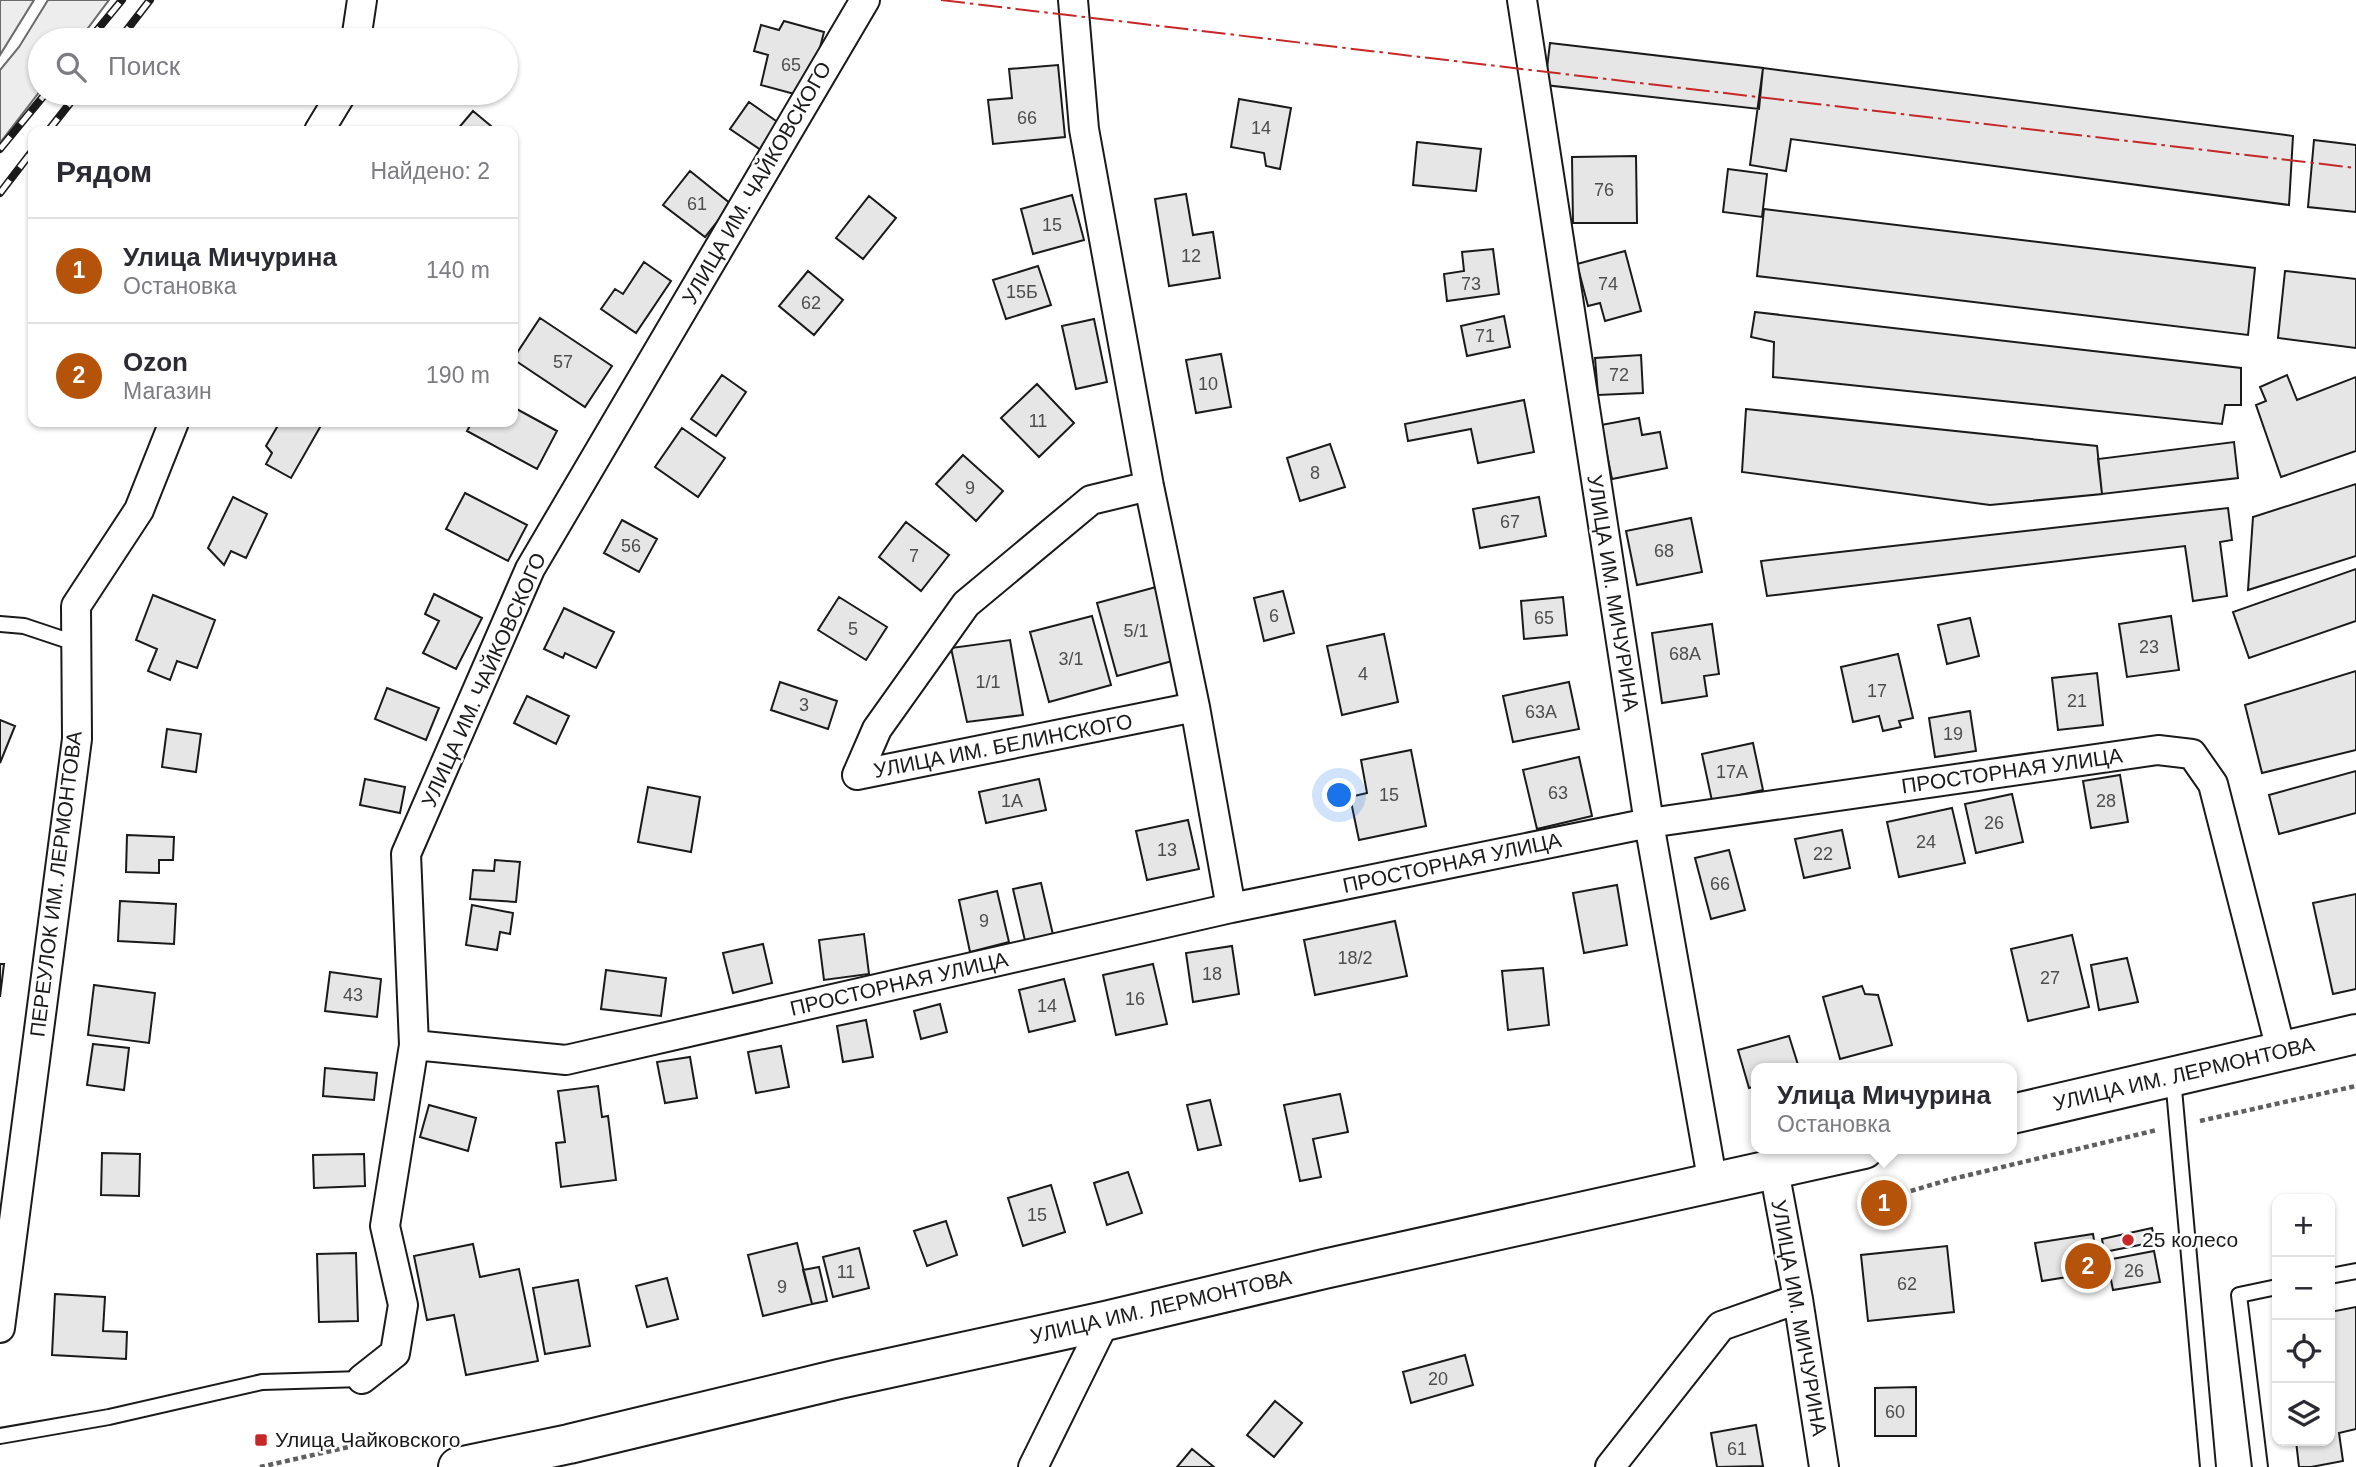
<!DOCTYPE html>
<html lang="ru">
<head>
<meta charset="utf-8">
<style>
  :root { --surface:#fff; --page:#f2f2f3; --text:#2b2b33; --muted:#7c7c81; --line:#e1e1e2; --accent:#b45309 }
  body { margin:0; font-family:Arial,sans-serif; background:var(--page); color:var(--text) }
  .controls { position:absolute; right:21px; bottom:21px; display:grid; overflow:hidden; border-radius:14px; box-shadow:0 2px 5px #0004 }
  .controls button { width:63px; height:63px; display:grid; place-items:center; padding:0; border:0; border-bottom:2px solid var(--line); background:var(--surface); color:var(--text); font:35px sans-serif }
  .you { position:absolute; left:1340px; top:796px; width:24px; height:24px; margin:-18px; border:5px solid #fff; border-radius:50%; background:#1a73e8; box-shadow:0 0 0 10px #1a73e833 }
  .badge { display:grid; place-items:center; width:46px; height:46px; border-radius:50%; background:var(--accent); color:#fff; font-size:23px; font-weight:700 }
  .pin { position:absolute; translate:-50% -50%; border:4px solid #fff; box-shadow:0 2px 7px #0006 }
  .popup { position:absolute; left:1751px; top:1063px; width:266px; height:91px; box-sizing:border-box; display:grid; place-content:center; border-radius:14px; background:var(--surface); filter:drop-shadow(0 2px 5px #0005); font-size:23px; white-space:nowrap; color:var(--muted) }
  .popup b { font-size:26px; color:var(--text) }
  .popup::after { content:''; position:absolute; left:50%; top:100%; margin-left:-14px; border:14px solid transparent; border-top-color:var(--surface) }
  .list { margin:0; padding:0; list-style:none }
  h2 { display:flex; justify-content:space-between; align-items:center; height:91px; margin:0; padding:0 28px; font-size:30px }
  h2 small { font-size:23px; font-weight:400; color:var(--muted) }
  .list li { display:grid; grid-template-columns:46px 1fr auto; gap:21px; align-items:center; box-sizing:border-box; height:105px; padding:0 28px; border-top:2px solid var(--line) }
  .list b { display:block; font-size:26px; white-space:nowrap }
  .list p { margin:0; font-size:23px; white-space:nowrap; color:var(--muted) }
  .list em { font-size:23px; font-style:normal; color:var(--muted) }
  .icon { flex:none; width:38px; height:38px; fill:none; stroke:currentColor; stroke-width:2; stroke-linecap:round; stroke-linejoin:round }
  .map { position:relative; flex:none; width:2356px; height:1467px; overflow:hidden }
  .search { position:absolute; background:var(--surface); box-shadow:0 2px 5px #0004; left:28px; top:28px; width:490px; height:77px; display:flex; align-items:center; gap:18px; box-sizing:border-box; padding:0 24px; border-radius:38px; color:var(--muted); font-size:26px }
  .panel { position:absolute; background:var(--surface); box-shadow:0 2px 5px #0004; left:28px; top:126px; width:490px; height:301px; border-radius:14px }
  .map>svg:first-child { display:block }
  .built { fill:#ededed; stroke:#6a6a6a; stroke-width:2 }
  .building { fill:#e6e6e6; stroke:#1a1a1a; stroke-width:2 }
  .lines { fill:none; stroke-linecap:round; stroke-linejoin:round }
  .service-casing { stroke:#1a1a1a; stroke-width:18 }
  .minor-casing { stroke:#1a1a1a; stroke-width:32 }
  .trunk-casing { stroke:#1a1a1a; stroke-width:42 }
  .path { stroke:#5f5f5f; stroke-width:4.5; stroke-dasharray:5 3.5; stroke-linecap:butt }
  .service { stroke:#fff; stroke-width:14 }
  .minor { stroke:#fff; stroke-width:28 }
  .trunk { stroke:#fff; stroke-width:38 }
  .rail-casing { stroke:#1a1a1a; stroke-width:8 }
  .rail { stroke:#fff; stroke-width:5; stroke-dasharray:16; stroke-linecap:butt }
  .power { stroke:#c62828; stroke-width:2; stroke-dasharray:24 5 3.5 5; stroke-linecap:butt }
  .poi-dot { fill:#c62828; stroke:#fff; stroke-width:2.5 }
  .labels { text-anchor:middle; stroke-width:5; stroke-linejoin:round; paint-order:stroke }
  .number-label { font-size:18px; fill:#4d4d4d }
  .street-label { font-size:21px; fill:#1a1a1a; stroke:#fff }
  .poi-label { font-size:21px; fill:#1a1a1a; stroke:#fff; text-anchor:start }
</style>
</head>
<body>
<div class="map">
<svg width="2356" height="1467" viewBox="0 0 2356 1467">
  <rect width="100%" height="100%" fill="#fff"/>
  <path class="built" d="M0 0H34L0 55Z
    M48 0H109L79 40H40V91L0 143V70L19 47Z"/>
  <path class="building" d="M784 21 824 32 813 75 802 96 761 85 768 55 754 51 761 25 779 30Z
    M1550 43 1763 68 1759 109 1545 85Z
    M1058 65 1065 137 993 144 988 100 1012 98 1009 69Z
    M1763 68 2293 136 2289 205 1791 139 1786 171 1750 165Z
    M1239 99 1291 108 1280 169 1266 166 1264 153 1231 147Z
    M749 102 779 123 761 150 730 129Z
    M473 111 497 131H456Z
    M2314 140 2356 145V212L2308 207Z
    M1417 142 1481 149 1476 191 1413 185Z
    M1636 156 1637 223H1573L1572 157Z
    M1728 169 1767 174 1762 217 1723 212Z
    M690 171 731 204 705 237 663 205Z
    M1186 194 1193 235 1213 232 1220 278 1169 286 1155 199Z
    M1072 195 1084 240 1033 254 1021 209Z
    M869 196 896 218 863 259 836 238Z
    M1764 209 2255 268 2248 335 1757 276Z
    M1493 249 1499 294 1447 301 1444 274 1464 271 1462 252Z
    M1625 251 1641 311 1605 321 1600 303 1588 306 1577 264Z
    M644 262 671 281 636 333 601 309 615 289 623 294Z
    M1038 266 1051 305 1006 319 993 280Z
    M808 271 843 300 814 335 779 306Z
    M2285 271 2356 279V348L2278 338Z
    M1755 312 2241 368V405H2225L2222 424 1773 377 1774 342 1751 337Z
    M1504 316 1510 347 1467 356 1461 326Z
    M540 318 612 366 585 407 513 359Z
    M1094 319 1107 382 1076 389 1062 326Z
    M1221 354 1231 407 1196 413 1186 360Z
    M1641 355 1643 393 1598 395 1595 358Z
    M722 375 746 392 716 436 691 419Z
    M2287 375 2297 400 2356 377V451L2281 477 2256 405 2266 401 2260 387Z
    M1037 384 1074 423 1039 457 1001 418Z
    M1524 400 1534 452 1478 463 1471 429 1408 441 1405 424Z
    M513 407 557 431 537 469 467 431 472 422H513Z
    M1746 409 2097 446 2102 494 1990 505 1742 472Z
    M1639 418 1642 435 1660 432 1667 468 1612 479 1601 425Z
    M280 422H323L291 478 266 464 272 453 266 446Z
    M682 428 725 458 698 497 655 467Z
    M2234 442 2238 478 2102 494 2098 459Z
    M1330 444 1345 487 1300 501 1287 458Z
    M963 455 1003 491 976 521 936 484Z
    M2356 484V556L2248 590 2253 517Z
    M465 493 527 525 508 561 446 529Z
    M233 497 267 514 246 558 231 551 224 565 208 548Z
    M1539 497 1546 536 1480 548 1473 509Z
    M2228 508 2232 540 2220 542 2227 596 2193 601 2185 546 1767 596 1761 561Z
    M1691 518 1702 572 1637 585 1626 531Z
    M622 520 657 539 639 572 604 553Z
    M906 522 949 555 921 591 879 557Z
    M2356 569V621L2249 658 2233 612Z
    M1156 587 1176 660 1117 676 1097 603Z
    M1283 591 1294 633 1264 641 1254 598Z
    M434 594 482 618 456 669 423 653 439 621 425 614Z
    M153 595 215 620 197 668 177 661 170 680 148 671 157 649 136 640Z
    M839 597 887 627 866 660 818 630Z
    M1563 597 1567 635 1524 639 1521 601Z
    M564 608 614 632 596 668 565 653 563 658 544 649Z
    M1092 616 1111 685 1049 702 1030 632Z
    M2171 616 2179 670 2127 677 2119 624Z
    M1970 618 1979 656 1947 664 1938 625Z
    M1712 624 1719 674 1704 676 1707 696 1662 703 1652 633Z
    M1384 634 1398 702 1342 715 1327 646Z
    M1010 640 1023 715 967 722 951 648Z
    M1898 654 1913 718 1899 721 1901 727 1883 731 1879 716 1853 722 1841 667Z
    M2356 671V750L2262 773 2245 705Z
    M2097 673 2103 725 2058 730 2052 678Z
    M780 682 837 701 828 729 771 710Z
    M1569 682 1579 729 1513 742 1503 696Z
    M387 688 439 708 426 740 375 719Z
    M527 696 569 716 556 744 514 723Z
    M1970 711 1976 751 1935 757 1929 718Z
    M0 720 15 726 0 763Z
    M167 729 201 734 196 772 162 767Z
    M1753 743 1763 790 1712 801 1702 754Z
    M1411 750 1426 826 1359 840 1350 797 1367 793 1361 760Z
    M1579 757 1592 816 1537 829 1523 770Z
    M2356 771V813L2279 834 2269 795Z
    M2120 775 2128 822 2091 828 2083 781Z
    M365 779 405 787 400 813 360 805Z
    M1039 779 1046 810 986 823 979 792Z
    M648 787 700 797 691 852 638 842Z
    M2012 794 2023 842 1976 853 1965 804Z
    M1952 808 1965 863 1899 877 1887 822Z
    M1188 820 1199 869 1147 880 1136 831Z
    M1842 830 1850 868 1804 878 1795 839Z
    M127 835 174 837 173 860H159V873L126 872Z
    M1729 850 1745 910 1711 919 1695 858Z
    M495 860 520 862 516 902 470 899 473 870 494 871Z
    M1041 883 1054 939 1026 945 1013 889Z
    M1617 885 1627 945 1584 953 1573 893Z
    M997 891 1009 942 970 952 959 900Z
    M2356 894V989L2333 994 2313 903Z
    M120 901 176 904 174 944 118 941Z
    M472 905 513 913 510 934 500 932 497 950 466 945Z
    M1395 921 1407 976 1315 995 1304 940Z
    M864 934 869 974 824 980 819 940Z
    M2072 935 2089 1007 2028 1021 2011 949Z
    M763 944 772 983 733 993 723 953Z
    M1232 946 1239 994 1193 1002 1186 953Z
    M2127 958 2138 1002 2099 1010 2091 965Z
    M0 964H4L0 997Z
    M1153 964 1167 1024 1116 1035 1103 975Z
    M1543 968 1549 1025 1508 1030 1502 971Z
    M606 970 666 978 661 1016 601 1009Z
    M330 972 381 979 377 1017 325 1011Z
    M1064 979 1075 1021 1029 1032 1019 990Z
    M94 985 155 993 149 1043 88 1035Z
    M1862 986 1865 994 1878 995 1892 1045 1840 1059 1823 997Z
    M940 1004 947 1032 921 1039 914 1011Z
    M866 1020 873 1057 843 1062 837 1026Z
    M1789 1036 1799 1068H1756V1086L1749 1088 1738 1050Z
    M93 1044 129 1048 124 1090 87 1085Z
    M781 1046 789 1087 756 1093 748 1052Z
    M690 1057 697 1098 665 1103 657 1062Z
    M325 1068 377 1073 374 1100 323 1096Z
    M598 1086 602 1117 608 1116 616 1180 561 1187 556 1143 565 1142 558 1091Z
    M1340 1094 1348 1132 1313 1139 1321 1177 1300 1181 1284 1105Z
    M1210 1100 1221 1145 1198 1150 1187 1105Z
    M429 1105 476 1118 468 1151 420 1137Z
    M102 1153 140 1154 139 1196 101 1195Z
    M364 1154 365 1186 314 1188 313 1155Z
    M1128 1172 1142 1213 1107 1225 1094 1183Z
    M1051 1185 1065 1232 1023 1246 1008 1198Z
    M946 1221 957 1255 927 1266 914 1231Z
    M2152 1228 2155 1242 2104 1252 2102 1239Z
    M2093 1234 2099 1272 2042 1281 2035 1243Z
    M797 1243 812 1304 763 1316 748 1255Z
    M473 1244 480 1277 519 1269 538 1361 466 1375 454 1315 427 1320 414 1256Z
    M1947 1246 1954 1312 1868 1321 1861 1255Z
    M859 1248 869 1288 833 1297 823 1257Z
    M2154 1251 2160 1282 2113 1290 2107 1260Z
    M356 1253 358 1321 319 1322 317 1254Z
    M819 1267 827 1301 812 1304 803 1270Z
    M667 1278 678 1319 647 1327 636 1286Z
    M578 1280 590 1346 545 1354 533 1288Z
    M55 1294 105 1297 103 1331 127 1332 126 1359 52 1355Z
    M2356 1307V1429L2339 1433 2343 1461 2311 1467H2299L2296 1441H2330V1312Z
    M1465 1355 1473 1385 1411 1403 1403 1372Z
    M1916 1387V1436H1875V1388Z
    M1275 1401 1302 1423 1274 1457 1247 1435Z
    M1756 1425 1763 1466 1717 1467 1711 1433Z
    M1192 1449 1214 1467H1177Z"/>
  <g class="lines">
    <defs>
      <path id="service" d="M0 624 24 626 75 643
        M2173 1078 2208 1467
        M2330 1276 2356 1271
        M0 1436 109 1417 262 1382 362 1379
        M2260 1467 2239 1295 2277 1287"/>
      <path id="minor" d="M1073 0 1084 129 1149 486 1195 707 1231 908
        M1522 0 1649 823 1713 1184
        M356 40 362 0
        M319 131 342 93
        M1149 486 1091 500 966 604 877 729 857 775 1195 707
        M414 1045 566 1060 1231 908 1649 823 2158 750 2192 754 2213 784 2281 1050
        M1774 1170 1798 1299 1824 1467
        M0 1328 77 739 76 606 139 510 174 422
        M362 1379 395 1353 403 1305 385 1226 414 1045 406 854 530 569 865 0
        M1033 1467 1105 1321
        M1610 1467 1721 1326 1798 1299"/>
      <path id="trunk" d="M2012 1114 2356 1034
        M458 1467 569 1444 839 1379 1105 1321 1324 1269 1864 1149"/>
    </defs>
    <use href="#service" class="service-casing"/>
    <use href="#minor" class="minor-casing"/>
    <use href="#trunk" class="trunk-casing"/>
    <path class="path" d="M2200 1121 2356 1086
      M1870 1203 1948 1180 2157 1130
      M260 1467 393 1437 400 1443"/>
    <use href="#service" class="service"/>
    <use href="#minor" class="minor"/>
    <use href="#trunk" class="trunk"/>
    <defs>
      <path id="rail" d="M89 40 122 0
        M119 40 150 0
        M48 131 78 93
        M0 149 46 93
        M0 193 33 150"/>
    </defs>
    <use href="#rail" class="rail-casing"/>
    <use href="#rail" class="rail"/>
    <path class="power" d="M941 0 2356 168"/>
  </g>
  <g class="poi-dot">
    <circle cx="2128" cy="1240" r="7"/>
    <rect x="254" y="1433" width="14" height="14" rx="3.5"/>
  </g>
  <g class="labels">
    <g class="number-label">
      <text x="791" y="71">65</text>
      <text x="1027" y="124">66</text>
      <text x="1261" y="134">14</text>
      <text x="1604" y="196">76</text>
      <text x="697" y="210">61</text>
      <text x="1052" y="231">15</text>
      <text x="1191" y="262">12</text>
      <text x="1471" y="290">73</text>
      <text x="1608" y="290">74</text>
      <text x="1022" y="298">15Б</text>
      <text x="811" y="309">62</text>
      <text x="1485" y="342">71</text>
      <text x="563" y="368">57</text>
      <text x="1619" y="381">72</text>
      <text x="1208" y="390">10</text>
      <text x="1038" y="427">11</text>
      <text x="1315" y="479">8</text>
      <text x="970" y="494">9</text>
      <text x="1510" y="528">67</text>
      <text x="631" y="552">56</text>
      <text x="1664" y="557">68</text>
      <text x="914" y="562">7</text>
      <text x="1274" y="622">6</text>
      <text x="1544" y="624">65</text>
      <text x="853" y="635">5</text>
      <text x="1136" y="637">5/1</text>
      <text x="2149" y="653">23</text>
      <text x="1685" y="660">68А</text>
      <text x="1071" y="665">3/1</text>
      <text x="1363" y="680">4</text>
      <text x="988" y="688">1/1</text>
      <text x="1877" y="697">17</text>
      <text x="2077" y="707">21</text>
      <text x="804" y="711">3</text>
      <text x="1541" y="718">63А</text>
      <text x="1953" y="740">19</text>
      <text x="1732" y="778">17А</text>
      <text x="1558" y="799">63</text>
      <text x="1389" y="801">15</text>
      <text x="1012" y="807">1А</text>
      <text x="2106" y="807">28</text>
      <text x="1994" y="829">26</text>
      <text x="1926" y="848">24</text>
      <text x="1167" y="856">13</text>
      <text x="1823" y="860">22</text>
      <text x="1720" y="890">66</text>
      <text x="984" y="927">9</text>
      <text x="1355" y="964">18/2</text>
      <text x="1212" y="980">18</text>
      <text x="2050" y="984">27</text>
      <text x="353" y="1001">43</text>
      <text x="1135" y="1005">16</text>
      <text x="1047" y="1012">14</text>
      <text x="1037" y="1221">15</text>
      <text x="2134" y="1277">26</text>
      <text x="846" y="1278">11</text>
      <text x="1907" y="1290">62</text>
      <text x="782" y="1293">9</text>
      <text x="1438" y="1385">20</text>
      <text x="1895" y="1418">60</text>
      <text x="1737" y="1455">61</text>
    </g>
    <g class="street-label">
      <text transform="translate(757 183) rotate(-60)" y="7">УЛИЦА ИМ. ЧАЙКОВСКОГО</text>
      <text transform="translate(1613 593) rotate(81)" y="7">УЛИЦА ИМ. МИЧУРИНА</text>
      <text transform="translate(484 680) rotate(-66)" y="7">УЛИЦА ИМ. ЧАЙКОВСКОГО</text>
      <text transform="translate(1003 746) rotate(-11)" y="7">УЛИЦА ИМ. БЕЛИНСКОГО</text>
      <text transform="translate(2012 771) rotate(-8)" y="7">ПРОСТОРНАЯ УЛИЦА</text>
      <text transform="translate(1452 863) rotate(-12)" y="7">ПРОСТОРНАЯ УЛИЦА</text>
      <text transform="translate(56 884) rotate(-83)" y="7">ПЕРЕУЛОК ИМ. ЛЕРМОНТОВА</text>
      <text transform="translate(899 984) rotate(-13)" y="7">ПРОСТОРНАЯ УЛИЦА</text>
      <text transform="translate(2184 1074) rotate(-13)" y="7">УЛИЦА ИМ. ЛЕРМОНТОВА</text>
      <text transform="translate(1161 1307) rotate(-13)" y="7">УЛИЦА ИМ. ЛЕРМОНТОВА</text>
      <text transform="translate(1799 1318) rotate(80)" y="7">УЛИЦА ИМ. МИЧУРИНА</text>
    </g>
    <g class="poi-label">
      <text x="2142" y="1247">25 колесо</text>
      <text x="275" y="1447">Улица Чайковского</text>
    </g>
  </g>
</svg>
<div class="controls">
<button>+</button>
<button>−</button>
<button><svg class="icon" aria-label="locate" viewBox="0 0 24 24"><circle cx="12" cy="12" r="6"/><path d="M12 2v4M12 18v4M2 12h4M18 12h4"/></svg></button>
<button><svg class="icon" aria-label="layers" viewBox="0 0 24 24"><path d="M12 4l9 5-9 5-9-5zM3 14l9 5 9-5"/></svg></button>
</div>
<div class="you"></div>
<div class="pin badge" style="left:1884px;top:1203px">1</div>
<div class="popup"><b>Улица Мичурина</b>Остановка</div>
<div class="pin badge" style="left:2088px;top:1266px">2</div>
<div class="search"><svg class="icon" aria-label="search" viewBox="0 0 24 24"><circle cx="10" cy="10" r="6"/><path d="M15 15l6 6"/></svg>Поиск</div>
<section class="panel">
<h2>Рядом<small>Найдено: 2</small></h2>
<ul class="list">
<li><span class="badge">1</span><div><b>Улица Мичурина</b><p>Остановка</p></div><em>140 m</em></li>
<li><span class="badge">2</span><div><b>Ozon</b><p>Магазин</p></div><em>190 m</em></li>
</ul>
</section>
</div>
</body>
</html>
